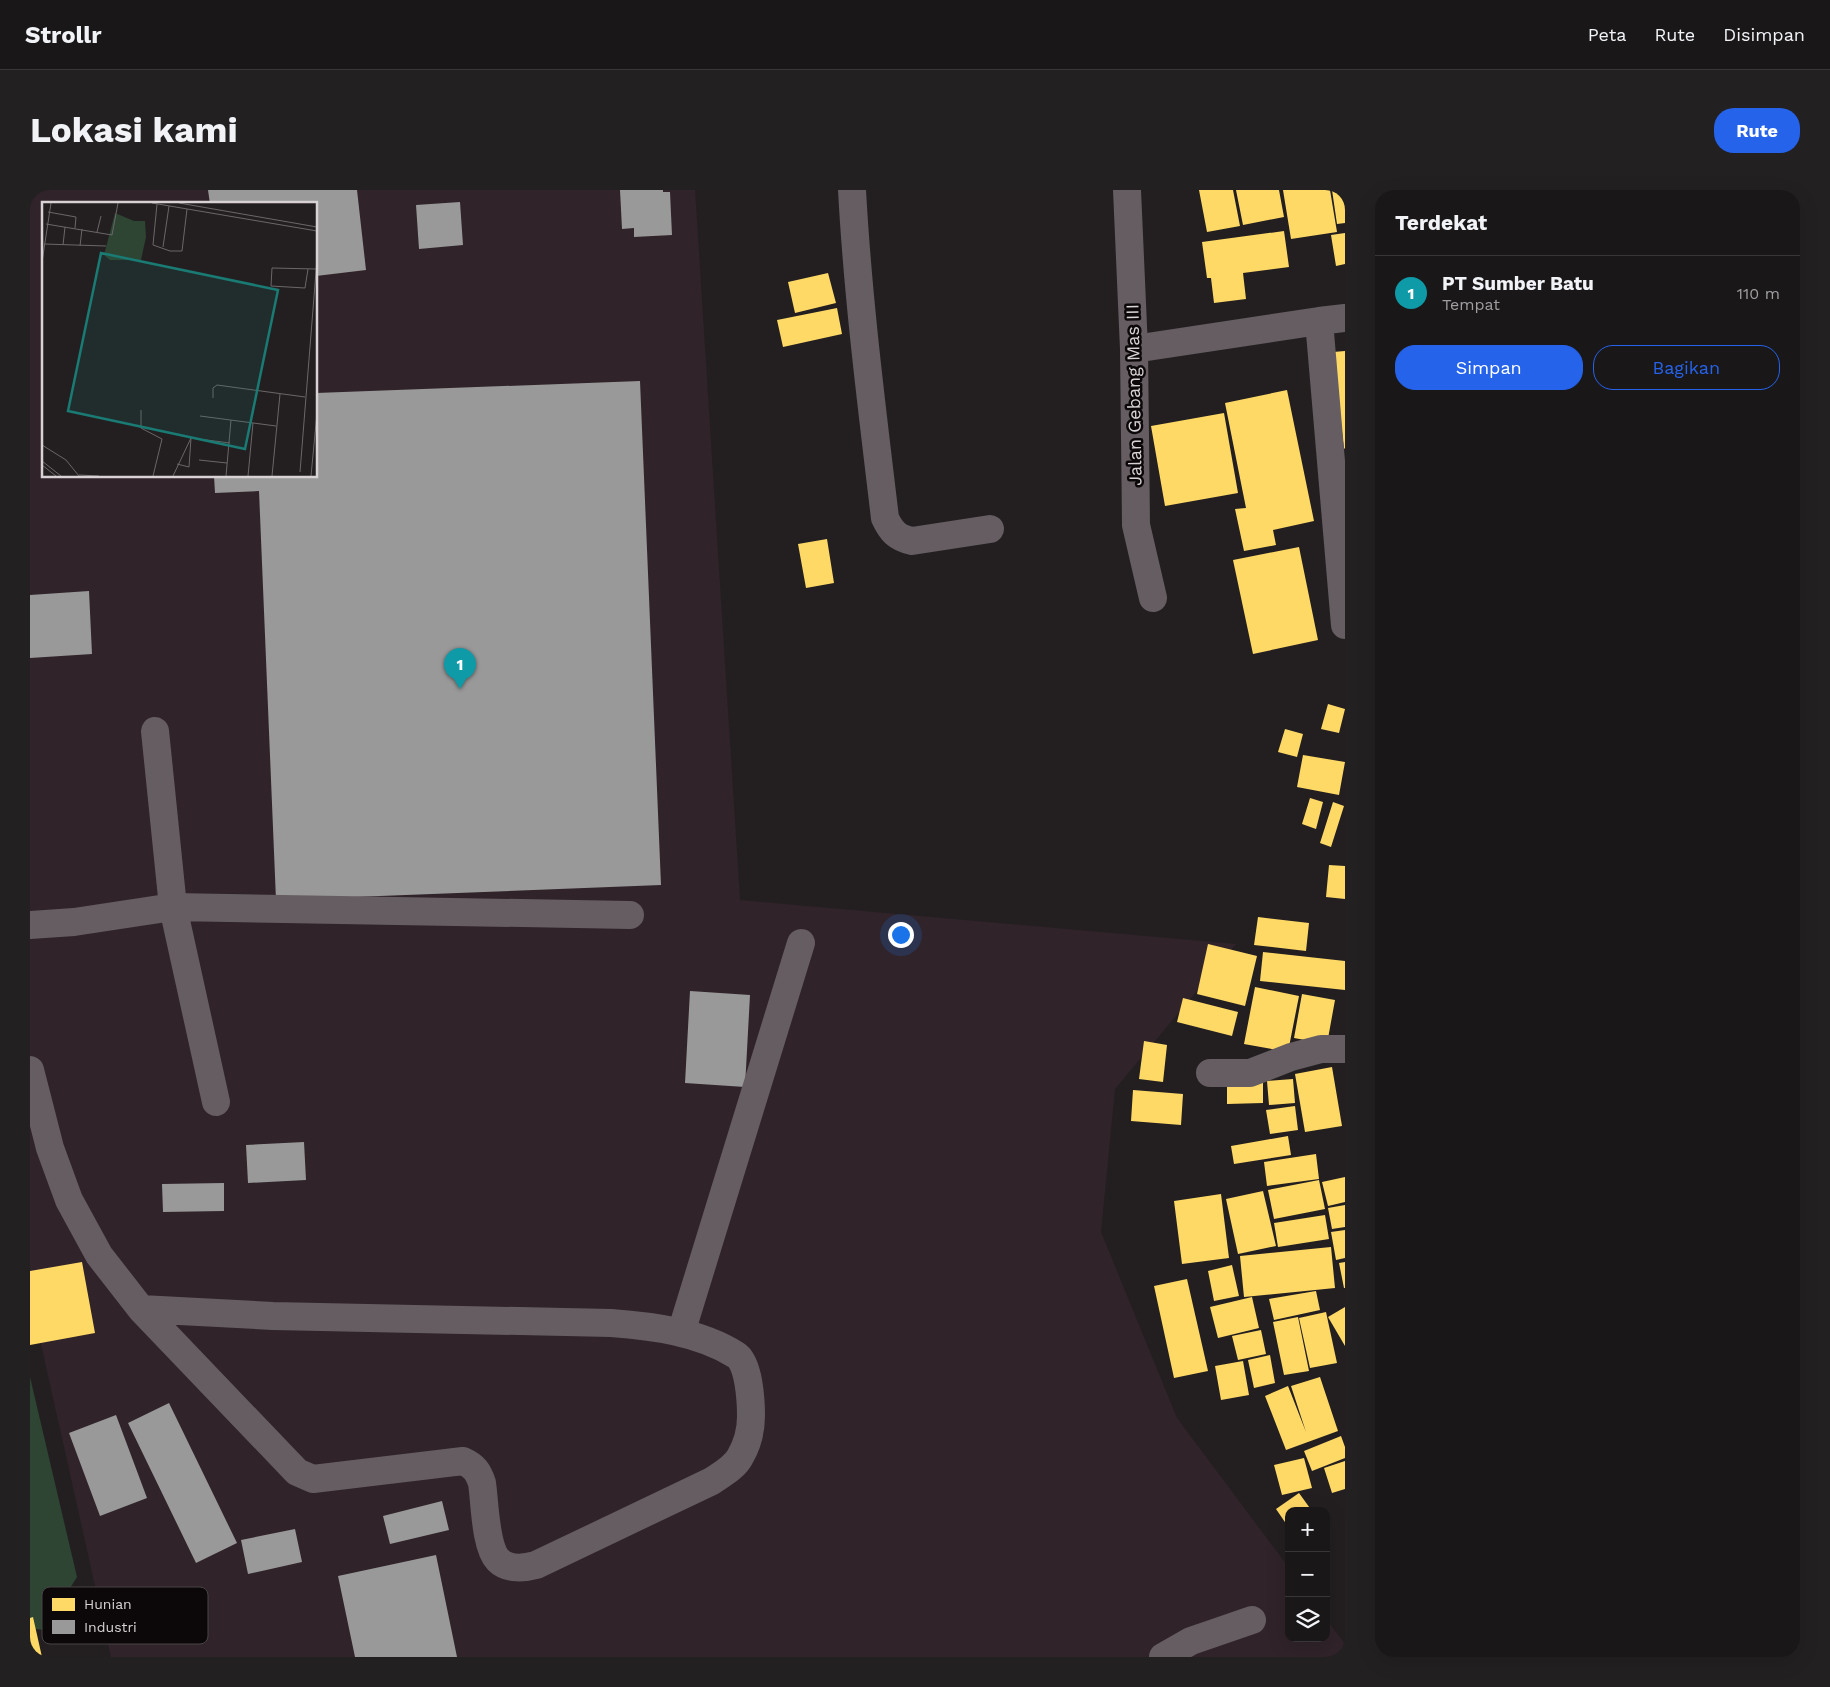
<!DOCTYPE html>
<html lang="id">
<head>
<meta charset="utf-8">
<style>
  :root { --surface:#1a1719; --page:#232022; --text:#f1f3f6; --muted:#9f9fa2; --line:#383638; --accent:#2563eb }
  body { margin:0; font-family:"Work Sans",sans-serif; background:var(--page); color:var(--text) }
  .controls { position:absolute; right:15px; bottom:15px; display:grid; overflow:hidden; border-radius:10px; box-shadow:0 5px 20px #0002 }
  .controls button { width:45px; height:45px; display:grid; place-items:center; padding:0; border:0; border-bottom:1px solid var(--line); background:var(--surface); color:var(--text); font:25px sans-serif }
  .you { position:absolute; left:870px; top:744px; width:18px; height:18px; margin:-12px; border:4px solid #fff; border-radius:50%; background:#1a73e8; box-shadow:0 0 0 8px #1a73e833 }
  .badge { display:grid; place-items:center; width:32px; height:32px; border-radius:50%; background:var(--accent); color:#fff; font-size:16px; font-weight:700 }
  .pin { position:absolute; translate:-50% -41px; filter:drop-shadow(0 1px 2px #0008) }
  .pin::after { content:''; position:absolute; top:26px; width:18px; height:15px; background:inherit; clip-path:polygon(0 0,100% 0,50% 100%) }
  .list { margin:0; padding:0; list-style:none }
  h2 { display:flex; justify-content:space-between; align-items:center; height:65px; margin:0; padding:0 20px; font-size:21px }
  h2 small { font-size:16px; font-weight:400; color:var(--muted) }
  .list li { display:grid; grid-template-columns:32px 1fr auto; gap:15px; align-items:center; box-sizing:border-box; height:75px; padding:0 20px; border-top:1px solid var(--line) }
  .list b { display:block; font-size:19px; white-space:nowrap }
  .list p { margin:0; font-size:16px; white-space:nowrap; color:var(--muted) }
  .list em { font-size:16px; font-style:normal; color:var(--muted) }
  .actions { display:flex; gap:10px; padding:15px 20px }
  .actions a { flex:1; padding:11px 0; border:1px solid var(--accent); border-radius:20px; text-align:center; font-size:18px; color:var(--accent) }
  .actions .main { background:var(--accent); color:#fff }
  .icon { flex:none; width:28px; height:28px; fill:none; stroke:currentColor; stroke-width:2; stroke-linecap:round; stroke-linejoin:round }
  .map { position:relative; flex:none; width:1315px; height:1467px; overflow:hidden; border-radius:20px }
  header { display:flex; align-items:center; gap:30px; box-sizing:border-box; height:70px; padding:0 25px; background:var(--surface); border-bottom:1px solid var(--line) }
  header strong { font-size:24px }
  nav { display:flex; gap:28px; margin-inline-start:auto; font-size:18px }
  .intro { display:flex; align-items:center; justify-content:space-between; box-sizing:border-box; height:120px; padding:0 30px }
  h1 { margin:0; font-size:35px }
  .button { padding:12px 22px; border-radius:20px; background:var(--accent); color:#fff; font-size:18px; font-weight:700 }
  main { display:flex; gap:30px; padding:0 30px }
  aside { flex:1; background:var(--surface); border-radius:20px; box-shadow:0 5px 20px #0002 }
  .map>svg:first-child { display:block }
  .built { fill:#30232a; fill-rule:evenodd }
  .green { fill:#2d4532 }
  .homes { fill:#ffd966 }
  .industry { fill:#999 }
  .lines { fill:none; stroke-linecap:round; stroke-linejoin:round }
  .minor { stroke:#655d61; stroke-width:28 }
  .labels { text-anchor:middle; stroke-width:5; stroke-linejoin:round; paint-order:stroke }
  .street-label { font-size:18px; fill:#d8d2d5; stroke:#0c080a }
  .inset-road { fill:none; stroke:#6b6769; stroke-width:1 }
  .view { fill:#197b73; fill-opacity:0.15; stroke:#197b73; stroke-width:2.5 }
  .inset-edge { fill:none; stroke:#d8d2d5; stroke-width:2.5 }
  .key { fill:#0c080a; stroke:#494547; stroke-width:1 }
  .key-label { font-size:14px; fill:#d8d2d5 }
</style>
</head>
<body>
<header>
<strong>Strollr</strong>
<nav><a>Peta</a><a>Rute</a><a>Disimpan</a></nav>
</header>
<div class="intro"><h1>Lokasi kami</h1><a class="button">Rute</a></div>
<main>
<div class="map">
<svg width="1315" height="1467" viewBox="0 0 1315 1467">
  <rect width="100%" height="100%" fill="#231f21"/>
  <path class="built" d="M0 0H665L710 710 1206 754 1085 899 1071 1042 1147 1228 1259 1378V1448H1296V1429L1315 1454V1467H81L0 1105ZM14 14H286V286H14Z"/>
  <path class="green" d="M0 1187 47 1387 14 1440 0 1438Z"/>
  <path class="homes" d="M1169 0H1203L1210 36 1177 42Z
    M1206 0H1249L1254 27 1213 35Z
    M1253 0H1300L1307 42 1261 49Z
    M1302 0H1315V33L1307 34Z
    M1254 41 1259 77 1213 83 1216 109 1184 113 1181 88H1177L1172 52Z
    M1315 43V74L1306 76 1301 45Z
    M798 83 806 113 765 123 758 92Z
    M807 118 812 144 753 157 747 130Z
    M1315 161V258L1314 259 1303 162Z
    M1257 200 1284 331 1243 340 1246 355 1214 361 1205 319 1216 318 1195 213Z
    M1194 223 1208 303 1135 316 1121 236Z
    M797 349 804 393 776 398 768 354Z
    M1269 357 1288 450 1223 464 1203 370Z
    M1298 514 1315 519 1309 543 1291 539Z
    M1255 539 1273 544 1267 567 1248 562Z
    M1273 565 1315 572 1309 605 1267 597Z
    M1280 608 1293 612 1286 639 1272 634Z
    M1303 612 1314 616 1301 657 1290 653Z
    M1299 675 1315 676V709L1296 707Z
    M1228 727 1279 733 1276 761 1224 755Z
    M1178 754 1227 766 1215 816 1167 804Z
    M1233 762 1315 771V800L1230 791Z
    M1225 797 1269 806 1258 862 1214 854Z
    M1272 804 1305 810 1297 854 1264 848Z
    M1153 808 1208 822 1202 846 1147 832Z
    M1114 851 1137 855 1133 892 1109 889Z
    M1302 877 1312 936 1275 942 1265 884Z
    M1197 887H1233V913L1197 914Z
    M1263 889 1265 913 1239 915 1237 891Z
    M1103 900 1153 904 1151 935 1101 931Z
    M1265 916 1268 940 1240 944 1236 920Z
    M1258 946 1261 965 1204 974 1201 956Z
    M1286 964 1289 989 1237 996 1234 972Z
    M1315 987V1012L1298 1016 1292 992Z
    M1289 990 1295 1019 1244 1029 1238 1000Z
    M1233 1001 1246 1056 1208 1064 1196 1009Z
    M1191 1004 1199 1068 1152 1074 1144 1011Z
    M1315 1015V1037L1302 1039 1298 1018Z
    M1295 1025 1299 1049 1248 1057 1244 1033Z
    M1315 1040V1068L1306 1070 1301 1042Z
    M1301 1057 1305 1098 1214 1107 1210 1066Z
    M52 1072 65 1143 0 1155V1081Z
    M1315 1072V1098H1314L1309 1073Z
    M1202 1075 1209 1106 1184 1111 1178 1081Z
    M1157 1089 1178 1181 1144 1188 1124 1096Z
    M1286 1101 1290 1120 1244 1130 1239 1109Z
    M1222 1107 1229 1138 1188 1148 1180 1117Z
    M1315 1117V1156L1298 1127Z
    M1296 1122 1307 1173 1280 1178 1269 1128Z
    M1268 1127 1279 1181 1254 1185 1243 1132Z
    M1231 1140 1236 1164 1208 1170 1202 1146Z
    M1240 1165 1245 1193 1224 1198 1218 1170Z
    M1213 1171 1219 1205 1191 1210 1185 1176Z
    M1290 1187 1308 1241 1256 1260 1235 1206 1258 1196 1276 1242 1261 1196Z
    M1311 1246 1315 1257V1268L1282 1281 1274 1261Z
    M1274 1268 1282 1298 1252 1305 1244 1275Z
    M1315 1271V1299L1302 1303 1294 1278Z
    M1269 1303 1282 1321H1259V1338L1246 1319Z
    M3 1427 12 1467H0V1428Z"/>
  <path class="industry" d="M178 0H327L336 80 286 86V14H180Z
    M590 0H633V2H640L642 45 604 47V38L592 39Z
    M430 12 433 55 389 59 386 15Z
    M610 191 631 695 246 710 229 301 185 303 184 286H286V203Z
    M59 401 62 464 0 468V405Z
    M660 801 720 805 715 897 655 893Z
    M274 952 276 990 218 993 216 955Z
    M194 993V1021L133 1022 132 994Z
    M139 1213 207 1353 166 1373 98 1233Z
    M86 1225 117 1308 70 1326 39 1243Z
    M412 1311 419 1340 360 1354 353 1326Z
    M265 1339 272 1372 218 1384 211 1350Z
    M406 1365 427 1467H325L308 1386Z"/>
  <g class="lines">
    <path class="minor" d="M822 0C828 110 842 219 855 328 861 341 867 348 882 351L960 339
      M1097 0 1104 159 1106 335 1123 408
      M1289 131 1315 435
      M1104 159 1289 131 1315 128
      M125 541 143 717 186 912
      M0 735 44 732 143 717 600 725
      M0 880 20 958 39 1010 69 1065 111 1119 267 1282 283 1289 433 1271C444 1276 448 1281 452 1293 455 1313 455 1356 468 1370 478 1380 495 1378 506 1375L682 1291C692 1284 704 1278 710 1267 717 1255 721 1239 721 1226 721 1211 719 1173 706 1165 670 1142 622 1136 581 1133L243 1126 111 1119
      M1180 883H1220L1261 867 1291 859H1315
      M651 1143 771 753
      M1133 1467 1161 1451 1222 1430"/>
  </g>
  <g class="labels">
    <g class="street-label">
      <text transform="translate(1104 205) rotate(-91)" y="6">Jalan Gebang Mas III</text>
    </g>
  </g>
  <g transform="translate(12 12)">
    <rect width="275" height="275" fill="#231f21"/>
    <path d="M73 11 92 19H103L104 35 99 58H68L62 53Z" fill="#2d4532"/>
    <path class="inset-road" d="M110 1 275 29M137 1 275 25M115 2 111 43 128 49H140L145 7M6 10 34 15 33 26M4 22 70 33 76 1M55 30 59 14M2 42 64 44M21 43 23 25M38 44 40 27M121 45 127 4M0 60 9 1M266 67 263 86 229 84 230 66 274 67M171 196V186L175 183 263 195M99 208V226L120 237 111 274M158 214 234 224M149 236 188 241M0 243 24 258 37 274M157 258 185 261M0 259 19 274M135 262 147 265 149 236M0 263 14 274M258 270 275 57M37 273 57 274M131 274 149 236M184 274 189 218M206 274 211 221M230 274 238 192M269 274 275 211"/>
    <path class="view" d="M59 51 236 88 203 247 26 209Z"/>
    <rect width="275" height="275" class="inset-edge"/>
  </g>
  <rect x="12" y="1397" width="166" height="57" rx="8" class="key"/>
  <rect x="22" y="1408" width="23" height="13" fill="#ffd966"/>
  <rect x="22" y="1430" width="23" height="14" fill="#999"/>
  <g class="key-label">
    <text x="54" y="1419">Hunian</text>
    <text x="54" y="1442">Industri</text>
  </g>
</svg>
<div class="controls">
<button>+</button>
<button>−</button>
<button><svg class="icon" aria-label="layers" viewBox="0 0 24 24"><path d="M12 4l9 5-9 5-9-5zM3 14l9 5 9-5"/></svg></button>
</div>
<div class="you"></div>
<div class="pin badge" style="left:430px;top:499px;background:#0f9aa8">1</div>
</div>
<aside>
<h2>Terdekat<small></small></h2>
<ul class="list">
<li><span class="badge" style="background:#0f9aa8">1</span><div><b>PT Sumber Batu</b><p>Tempat</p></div><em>110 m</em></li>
</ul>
<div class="actions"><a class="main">Simpan</a><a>Bagikan</a></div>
</aside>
</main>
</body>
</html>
